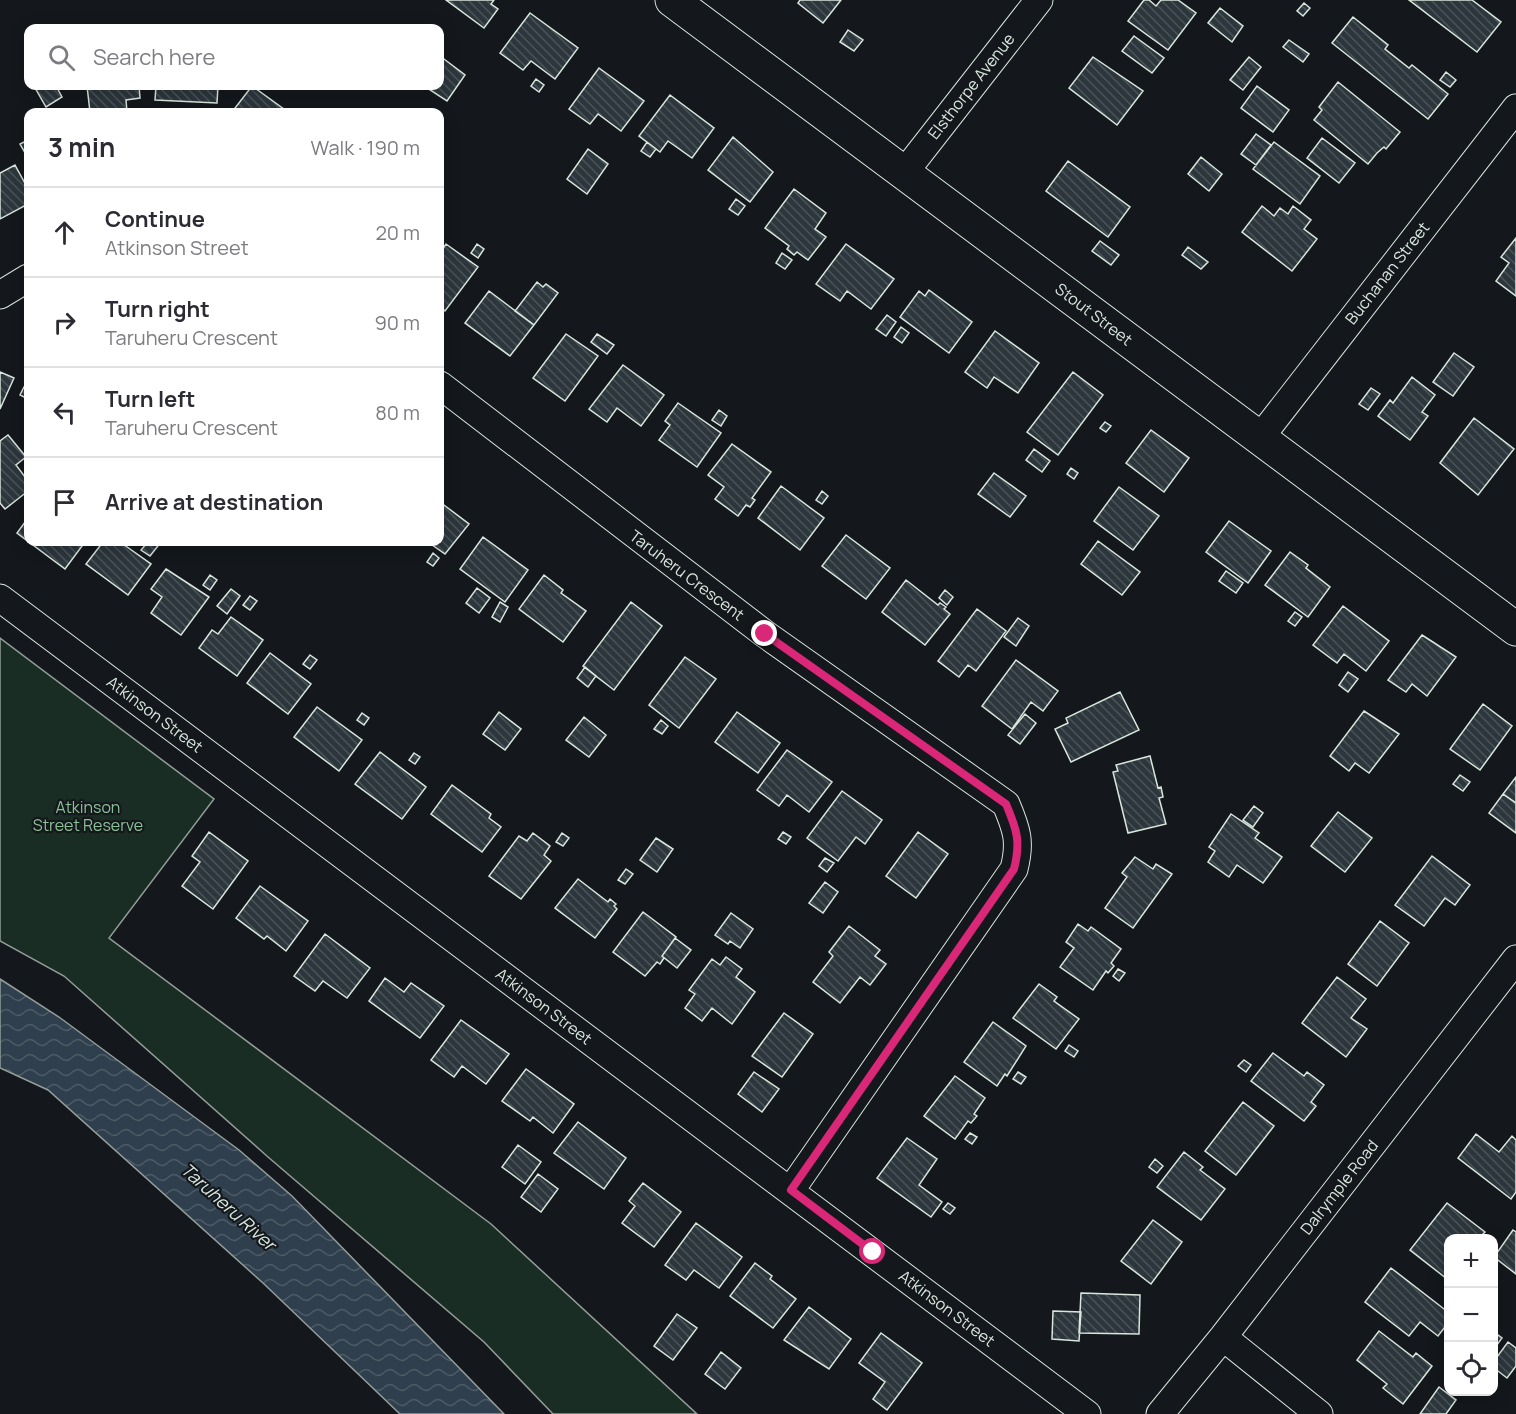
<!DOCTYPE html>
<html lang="en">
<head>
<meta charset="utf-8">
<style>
  :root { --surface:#fff; --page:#f7f7f7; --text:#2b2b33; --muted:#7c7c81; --line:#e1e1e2 }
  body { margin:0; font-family:Manrope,sans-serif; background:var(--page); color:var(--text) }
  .controls { position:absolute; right:18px; bottom:18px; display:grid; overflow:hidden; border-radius:12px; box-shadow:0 3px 15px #0003 }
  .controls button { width:54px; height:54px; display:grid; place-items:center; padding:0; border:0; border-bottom:2px solid var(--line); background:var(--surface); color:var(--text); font:30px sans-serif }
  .stop { position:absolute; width:18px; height:18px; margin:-14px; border:4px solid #db2777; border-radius:50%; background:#fff }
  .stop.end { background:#db2777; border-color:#fff; box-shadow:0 2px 6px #0008 }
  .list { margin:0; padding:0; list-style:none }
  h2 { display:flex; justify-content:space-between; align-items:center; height:78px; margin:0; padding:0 24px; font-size:26px }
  h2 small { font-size:20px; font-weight:400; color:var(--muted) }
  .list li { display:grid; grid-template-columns:39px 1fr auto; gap:18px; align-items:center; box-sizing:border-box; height:90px; padding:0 24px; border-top:2px solid var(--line) }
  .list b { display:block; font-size:22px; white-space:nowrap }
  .list p { margin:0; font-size:20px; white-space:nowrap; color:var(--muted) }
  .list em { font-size:20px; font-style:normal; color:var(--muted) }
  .icon { flex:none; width:33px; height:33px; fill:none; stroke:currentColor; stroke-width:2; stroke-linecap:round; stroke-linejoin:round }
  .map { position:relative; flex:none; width:1516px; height:1414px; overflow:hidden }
  .search { position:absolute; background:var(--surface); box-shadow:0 3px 15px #0003; left:24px; top:24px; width:420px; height:66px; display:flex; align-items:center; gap:15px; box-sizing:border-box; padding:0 21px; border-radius:12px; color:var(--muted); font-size:22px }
  .panel { position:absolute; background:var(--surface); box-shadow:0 3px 15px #0003; left:24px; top:108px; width:420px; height:438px; border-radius:12px }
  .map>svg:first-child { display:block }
  .park { fill:#1a2d24; stroke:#939e99; stroke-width:1.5 }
  .water { fill:url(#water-waves); stroke:#939e99; stroke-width:1.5 }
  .building { fill:url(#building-back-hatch); stroke:#d8e6dc; stroke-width:1.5 }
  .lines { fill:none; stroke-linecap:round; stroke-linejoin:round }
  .minor-casing { stroke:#d8e6dc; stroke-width:29 }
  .tertiary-casing { stroke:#d8e6dc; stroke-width:35 }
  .minor { stroke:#14181c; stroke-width:27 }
  .tertiary { stroke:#14181c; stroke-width:33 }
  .route { stroke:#db2777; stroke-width:8 }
  .labels { text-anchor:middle; stroke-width:4.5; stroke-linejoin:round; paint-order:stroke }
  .street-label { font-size:16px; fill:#d8e6dc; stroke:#14181c }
  .park-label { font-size:16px; fill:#8ac095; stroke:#14181c }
  .water-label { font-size:18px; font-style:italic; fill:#d8e6dc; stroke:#14181c }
</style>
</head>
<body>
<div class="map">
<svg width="1516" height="1414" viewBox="0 0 1516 1414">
  <defs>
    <pattern id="water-waves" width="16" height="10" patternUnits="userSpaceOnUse" patternTransform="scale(1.5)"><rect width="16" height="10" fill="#2f3f4d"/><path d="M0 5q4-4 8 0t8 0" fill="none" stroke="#4c5b66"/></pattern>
    <pattern id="building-back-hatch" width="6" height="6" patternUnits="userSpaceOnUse" patternTransform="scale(1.5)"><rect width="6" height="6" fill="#2c363c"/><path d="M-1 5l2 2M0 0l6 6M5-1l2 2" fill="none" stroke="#4a5358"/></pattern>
  </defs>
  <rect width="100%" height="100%" fill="#14181c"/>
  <path class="park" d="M0 638 214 799 109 938 491 1224 697 1414H553L484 1342 268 1157 64 976 0 941Z"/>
  <path class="water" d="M0 979 59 1017 239 1150 292 1196 504 1414H400L263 1283 48 1090 0 1068Z"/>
  <path class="building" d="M446 0H494L491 4 498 9 484 28Z
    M800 0H841L823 23 798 3Z
    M1144 0H1149L1156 6 1161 0H1178L1196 13 1168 50 1128 21Z
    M1409 0H1472L1501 22 1477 52Z
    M1304 3 1310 8 1303 16 1297 11Z
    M1220 8 1243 26 1232 42 1208 23Z
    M530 13 578 48 555 79 531 61 523 70 500 53Z
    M1353 17 1388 45 1385 49 1409 68 1412 65 1448 94 1428 119 1332 43Z
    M848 30 863 40 854 51 840 42Z
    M1134 36 1164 58 1152 73 1122 51Z
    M1289 40 1309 54 1303 62 1283 47Z
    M440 56 465 75 447 101 424 86H440Z
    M1093 57 1143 91 1117 125 1069 88Z
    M1249 57 1261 67 1243 90 1230 80Z
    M599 68 644 101 621 131 598 114 590 124 569 109Z
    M1446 72 1456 80 1450 87 1440 80Z
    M536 79 544 85 539 92 531 86Z
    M1338 82 1400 132 1386 149 1384 147 1377 153 1368 164 1314 120 1322 110 1319 107Z
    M34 86H56L62 97 46 107Z
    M87 86H139L140 98 126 100 127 112H90Z
    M156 86H218L217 103 155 100Z
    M252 86 288 112H232Z
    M1257 86 1289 110 1273 132 1241 108Z
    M670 95 714 128 692 158 668 141 660 152 639 136Z
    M1256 134 1271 145 1256 165 1241 154Z
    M733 137 773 172 750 202 708 170Z
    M1322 138 1355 163 1339 183 1307 158Z
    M28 140V158L20 144Z
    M647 142 656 149 650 157 641 151Z
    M1274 142 1320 176 1300 204 1253 169Z
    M588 149 608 164 587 194 567 179Z
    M1201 157 1222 174 1209 191 1188 174Z
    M1068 161 1130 207 1108 237 1046 191Z
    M15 165 28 189V204L0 219V173Z
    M794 189 826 213 815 229 826 237 808 260 797 252 794 255 787 249 789 246 765 228Z
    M736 199 745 206 738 215 729 209Z
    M1262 206 1274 216 1280 208 1288 214 1293 206 1311 220 1304 229 1317 239 1292 271 1242 232Z
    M1516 238V296L1496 281 1509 263 1501 257Z
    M1100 241 1119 255 1111 265 1092 251Z
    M446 244 478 267 445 311 440 307V253Z
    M477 244 484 249 478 258 471 253Z
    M846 244 894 279 871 309 847 291 840 301 816 284Z
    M1188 247 1208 262 1201 269 1182 255Z
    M782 253 792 260 785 269 776 263Z
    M537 282 543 287 546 284 558 293 534 325 515 311Z
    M929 290 972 322 949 353 900 317 919 291 925 296Z
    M489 291 534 325 510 356 465 323Z
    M887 315 896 322 886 336 876 329Z
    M901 327 909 333 902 343 894 337Z
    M995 331 1039 363 1018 393 994 377 987 388 965 372Z
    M566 334 598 356 565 401 533 378Z
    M597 334 614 345 607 354 591 342Z
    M1454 353 1474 367 1453 396 1433 382Z
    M623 365 664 395 641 426 617 408 607 422 589 409Z
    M0 372 14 378 0 409Z
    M1073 372 1103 395 1058 455 1027 432Z
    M1412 377 1435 395 1422 412 1428 416 1410 440 1378 416 1390 400 1393 403Z
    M24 387 28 389V399L20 395Z
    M1371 388 1380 394 1368 410 1359 404Z
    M678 403 721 433 697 467 659 440 670 425 665 421Z
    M719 410 727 416 721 426 712 420Z
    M1474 418 1514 449 1478 495 1440 463Z
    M1105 422 1111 426 1106 432 1100 428Z
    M1151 430 1189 458 1164 492 1126 463Z
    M8 435 26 457 16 465 28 481V491L5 509 0 503V441Z
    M732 444 771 472 752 498 755 500 750 507 746 505 738 516 715 499 724 487 708 475Z
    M1034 449 1050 461 1042 472 1026 460Z
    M1071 468 1078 473 1074 479 1067 474Z
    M994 473 1026 496 1010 517 978 494Z
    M781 486 824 518 800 550 758 518Z
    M1119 487 1159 516 1133 550 1094 521Z
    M822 491 828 496 822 504 816 500Z
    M440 502 469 524 445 554 428 542H440Z
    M28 518V542H85L65 569 17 533Z
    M1229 521 1271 551 1248 583 1206 552Z
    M846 535 890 568 866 599 822 566Z
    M483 537 528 570 505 602 460 569Z
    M1098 541 1140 572 1122 595 1081 564Z
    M103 542H120L151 564 128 595 86 564Z
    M148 542H161L150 556 141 550Z
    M1290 552 1308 565 1306 568 1330 587 1308 617 1265 585Z
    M433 553 439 558 433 566 427 562Z
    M166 569 209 597 181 635 151 613 162 597 151 589Z
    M1226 571 1243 583 1236 593 1219 581Z
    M210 575 217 580 210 590 203 585Z
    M544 575 563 590 561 593 586 611 563 642 519 609Z
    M906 580 938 605 940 603 946 607 944 609 950 614 925 645 882 612Z
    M477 588 490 598 479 613 466 603Z
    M231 589 240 596 227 614 217 606Z
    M945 590 953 597 947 605 939 598Z
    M250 596 257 601 250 610 243 605Z
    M500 602 508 607 500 622 492 617Z
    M631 602 662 626 614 690 583 666Z
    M1343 606 1389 641 1366 671 1344 654 1337 663 1313 645Z
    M977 609 1006 631 976 671 968 665 959 677 938 661Z
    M1295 612 1302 617 1295 626 1288 621Z
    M231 617 263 640 237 676 199 648 212 630 218 634Z
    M1018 618 1029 626 1016 646 1004 637Z
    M1422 635 1456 657 1427 696 1412 684 1406 692 1388 680Z
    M270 653 311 684 288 714 247 683Z
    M310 655 317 660 310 669 303 664Z
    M685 657 716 679 679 728 649 705Z
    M1016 660 1058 691 1043 711 1031 702 1012 729 982 706Z
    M585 667 596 676 588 687 577 678Z
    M1348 672 1358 679 1348 692 1339 685Z
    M1120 692 1139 730 1071 762 1055 729 1068 723 1066 718Z
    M1483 704 1512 726 1480 770 1450 749Z
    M317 707 362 740 339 771 294 737Z
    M1364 711 1399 734 1369 773 1355 763 1349 771 1330 756Z
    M499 712 521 729 505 750 483 734Z
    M737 712 780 743 758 773 715 742Z
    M362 713 369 718 364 725 357 720Z
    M1025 714 1036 723 1020 744 1008 735Z
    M584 717 606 735 589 757 566 740Z
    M661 720 668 726 662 734 654 729Z
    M787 750 832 782 809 812 787 795 779 806 757 790Z
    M380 752 426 787 402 819 355 784Z
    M414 753 420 757 415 764 409 760Z
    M1150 756 1158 788 1161 787 1163 797 1159 798 1166 824 1128 833 1113 772 1118 771 1116 765Z
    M1460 775 1470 782 1463 791 1453 784Z
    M1516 777V803L1503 794Z
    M452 785 491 814 489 818 501 827 482 852 431 814Z
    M842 791 882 820 865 844 856 837 838 861 807 838Z
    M1503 794 1516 803V833L1489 813Z
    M1254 806 1263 813 1253 827 1243 820Z
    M1338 812 1372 838 1345 872 1311 846Z
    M1231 814 1259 833 1255 838 1282 857 1263 883 1237 865 1229 877 1208 862 1215 851 1209 847Z
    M209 832 248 861 213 909 182 886 200 862 192 856Z
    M783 832 791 837 786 844 778 839Z
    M918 832 948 854 916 898 886 876Z
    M533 833 550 846 544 855 551 861 521 899 489 876 519 836 527 841Z
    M562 833 569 838 563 846 556 842Z
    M656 838 673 849 657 872 640 860Z
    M1432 856 1470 885 1455 905 1445 898 1424 926 1395 905Z
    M1135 857 1153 869 1156 864 1172 874 1133 928 1105 908 1127 877 1122 873Z
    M825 858 834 863 827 872 819 866Z
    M626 869 633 874 625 884 618 880Z
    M578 879 608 902 610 899 616 904 614 906 617 909 595 938 555 908Z
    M825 882 838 892 823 913 809 903Z
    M260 886 308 921 286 951 267 936 264 939 236 918Z
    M643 912 676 937 662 956 664 958 660 964 657 962 645 976 613 952Z
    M731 913 753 929 740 948 730 941 728 944 715 935Z
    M1380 921 1409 943 1377 986 1348 964Z
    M1078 924 1088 931 1091 927 1121 949 1111 963 1114 966 1108 973 1106 971 1093 990 1060 967 1074 948 1066 942Z
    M849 926 880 950 875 956 886 964 870 985 860 977 840 1003 813 982 833 956 829 952Z
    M325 934 370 968 347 998 323 981 315 991 294 976Z
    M675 938 691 950 677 968 662 956Z
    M726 957 742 969 736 977 755 992 732 1024 712 1008 702 1021 685 1008 695 994 689 990 712 959 720 965Z
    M1118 969 1125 973 1119 981 1113 976Z
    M1337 977 1366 999 1351 1018 1367 1029 1346 1057 1302 1023Z
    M385 978 404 992 411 983 444 1006 420 1038 369 1001Z
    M1039 984 1057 997 1054 1001 1079 1019 1056 1049 1013 1018Z
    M784 1013 813 1034 782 1077 752 1056Z
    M461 1020 509 1054 486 1084 462 1066 454 1077 431 1060Z
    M993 1022 1026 1046 1007 1076 1005 1074 997 1086 964 1062Z
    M1069 1045 1078 1051 1074 1057 1065 1051Z
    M1273 1053 1304 1076 1307 1072 1324 1085 1311 1102 1316 1106 1304 1121 1251 1081Z
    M1244 1060 1251 1065 1246 1072 1238 1066Z
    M526 1069 574 1104 553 1133 533 1117 530 1121 502 1101Z
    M754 1072 779 1089 762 1112 738 1094Z
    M1018 1072 1026 1077 1021 1084 1013 1079Z
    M955 1076 985 1098 974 1114 977 1116 971 1123 968 1121 955 1139 924 1116Z
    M1243 1102 1274 1126 1236 1175 1205 1151Z
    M578 1122 626 1158 604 1189 554 1153Z
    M970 1133 977 1137 972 1144 965 1139Z
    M1476 1134 1499 1152 1512 1136 1516 1140V1192L1511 1199 1458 1158Z
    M907 1138 937 1159 919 1185 942 1202 931 1217 877 1178Z
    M518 1145 541 1162 525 1184 502 1167Z
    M1184 1152 1203 1167 1200 1170 1225 1189 1201 1220 1157 1187Z
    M1155 1159 1163 1166 1157 1173 1149 1167Z
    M538 1174 558 1189 541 1212 521 1197Z
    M643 1183 681 1212 654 1247 622 1223 635 1206 629 1201Z
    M948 1203 955 1208 950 1214 943 1209Z
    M1447 1203 1485 1232 1479 1238H1448L1447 1279 1410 1250Z
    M1153 1220 1182 1242 1151 1284 1121 1261Z
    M696 1223 742 1257 719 1288 694 1270 686 1280 665 1265Z
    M1513 1230 1516 1232V1274L1494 1257Z
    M755 1263 772 1276 770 1279 796 1299 773 1328 730 1296Z
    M1391 1268 1448 1312V1323L1438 1336 1420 1322 1409 1336 1365 1302Z
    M1081 1293 1140 1295 1139 1334 1079 1333Z
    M809 1307 851 1339 829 1369 784 1340Z
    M1053 1311 1081 1312 1079 1341 1052 1339Z
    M677 1314 697 1328 673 1360 654 1346Z
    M1379 1331 1413 1357 1416 1353 1432 1366 1403 1404 1383 1388 1387 1384 1357 1360Z
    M1494 1332 1502 1338 1494 1349Z
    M881 1333 922 1363 887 1410 873 1399 885 1382 859 1363Z
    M1508 1342 1516 1348V1366L1507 1378 1494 1368V1361Z
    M721 1352 741 1368 725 1389 705 1374Z
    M1439 1387 1456 1400 1446 1414H1420Z"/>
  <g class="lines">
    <defs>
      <path id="minor" d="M904 173 1039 0
        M0 295 28 278
        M440 385 765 634 1006 804C1017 830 1021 842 1014 869L791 1190
        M1259 439 1516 108
        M0 598 1087 1414
        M1223 1337 1319 1414
        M1160 1414 1223 1337 1516 959"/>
      <path id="tertiary" d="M672 0 1516 629"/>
    </defs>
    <use href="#minor" class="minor-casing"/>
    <use href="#tertiary" class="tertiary-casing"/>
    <use href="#minor" class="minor"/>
    <use href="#tertiary" class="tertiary"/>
  </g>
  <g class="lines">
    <path class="route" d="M765 634 1006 804C1017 830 1021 842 1014 869L791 1190 873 1252"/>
  </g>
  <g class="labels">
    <g class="street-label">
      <text transform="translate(971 86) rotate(-52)" y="6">Elsthorpe Avenue</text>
      <text transform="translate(1387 273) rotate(-52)" y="6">Buchanan Street</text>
      <text transform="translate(1094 314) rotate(37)" y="6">Stout Street</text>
      <text transform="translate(687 575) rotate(37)" y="6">Taruheru Crescent</text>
      <text transform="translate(155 714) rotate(37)" y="6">Atkinson Street</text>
      <text transform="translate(544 1006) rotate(37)" y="6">Atkinson Street</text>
      <text transform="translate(1339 1187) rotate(-52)" y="6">Dalrymple Road</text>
      <text transform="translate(947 1308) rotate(37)" y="6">Atkinson Street</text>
    </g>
    <g class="park-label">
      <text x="88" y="813">Atkinson<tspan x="88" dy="18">Street Reserve</tspan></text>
    </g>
    <g class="water-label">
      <text transform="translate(228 1207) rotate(42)" y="6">Taruheru River</text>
    </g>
  </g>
</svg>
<div class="controls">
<button>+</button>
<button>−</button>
<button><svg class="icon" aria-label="locate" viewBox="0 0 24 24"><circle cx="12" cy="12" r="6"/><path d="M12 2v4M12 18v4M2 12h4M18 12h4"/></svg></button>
</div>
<div class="stop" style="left:873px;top:1252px"></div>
<div class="stop end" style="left:765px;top:634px"></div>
<div class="search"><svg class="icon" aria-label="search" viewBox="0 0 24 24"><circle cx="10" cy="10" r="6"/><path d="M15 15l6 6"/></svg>Search here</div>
<section class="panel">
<h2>3 min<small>Walk · 190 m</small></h2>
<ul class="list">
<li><svg class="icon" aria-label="ahead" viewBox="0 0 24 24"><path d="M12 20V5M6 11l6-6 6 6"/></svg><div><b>Continue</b><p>Atkinson Street</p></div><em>20 m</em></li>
<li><svg class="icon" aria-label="right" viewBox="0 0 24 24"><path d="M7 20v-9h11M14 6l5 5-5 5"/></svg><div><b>Turn right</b><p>Taruheru Crescent</p></div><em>90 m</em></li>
<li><svg class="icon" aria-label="left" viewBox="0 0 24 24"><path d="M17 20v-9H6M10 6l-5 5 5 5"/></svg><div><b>Turn left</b><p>Taruheru Crescent</p></div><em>80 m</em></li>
<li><svg class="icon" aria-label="arrive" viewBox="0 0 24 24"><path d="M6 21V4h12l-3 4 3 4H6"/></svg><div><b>Arrive at destination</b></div></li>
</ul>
</section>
</div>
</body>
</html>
